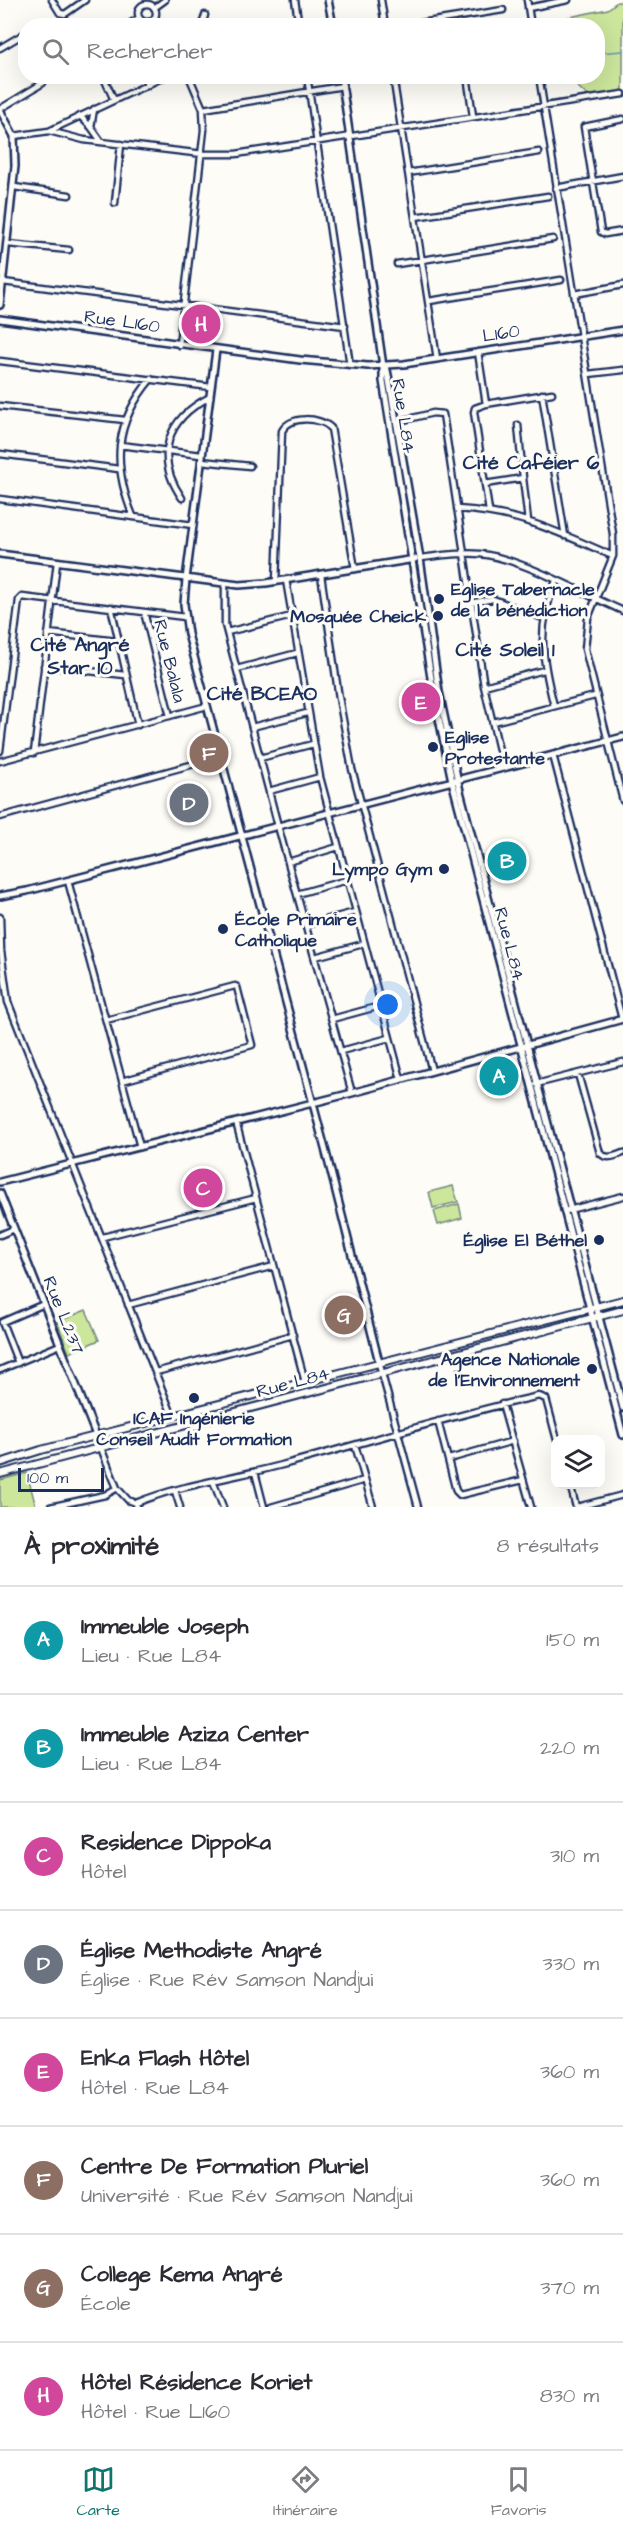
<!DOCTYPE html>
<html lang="fr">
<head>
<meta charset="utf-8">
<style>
  :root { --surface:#fff; --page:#f7f7f7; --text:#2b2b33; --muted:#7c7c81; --line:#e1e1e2; --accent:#0f766e }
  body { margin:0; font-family:"Architects Daughter",sans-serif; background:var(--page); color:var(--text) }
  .controls { position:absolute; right:18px; bottom:18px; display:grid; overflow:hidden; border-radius:12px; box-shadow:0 6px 24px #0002 }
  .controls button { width:54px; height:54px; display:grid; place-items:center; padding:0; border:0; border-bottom:2px solid var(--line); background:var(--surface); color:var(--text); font:30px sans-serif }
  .scale { position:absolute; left:18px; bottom:15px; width:86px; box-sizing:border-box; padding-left:6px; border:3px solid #1b2f5e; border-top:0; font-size:16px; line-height:21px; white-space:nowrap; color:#1b2f5e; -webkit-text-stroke:4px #fdfcf7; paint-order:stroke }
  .you { position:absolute; left:388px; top:1005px; width:21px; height:21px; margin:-15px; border:4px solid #fff; border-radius:50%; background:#1a73e8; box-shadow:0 0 0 9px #1a73e833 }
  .badge { display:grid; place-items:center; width:39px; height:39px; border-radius:50%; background:var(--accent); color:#fff; font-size:20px; font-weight:700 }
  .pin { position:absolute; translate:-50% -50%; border:3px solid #fff; box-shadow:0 2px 6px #0006 }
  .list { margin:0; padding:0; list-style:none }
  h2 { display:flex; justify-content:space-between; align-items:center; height:78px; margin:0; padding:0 24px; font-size:26px }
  h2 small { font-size:20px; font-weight:400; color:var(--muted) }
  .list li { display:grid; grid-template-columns:39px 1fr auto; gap:18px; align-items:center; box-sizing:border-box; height:108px; padding:0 24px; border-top:2px solid var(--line) }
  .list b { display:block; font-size:22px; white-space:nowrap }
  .list p { margin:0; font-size:20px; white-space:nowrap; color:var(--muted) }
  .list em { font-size:20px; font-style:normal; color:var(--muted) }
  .icon { flex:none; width:33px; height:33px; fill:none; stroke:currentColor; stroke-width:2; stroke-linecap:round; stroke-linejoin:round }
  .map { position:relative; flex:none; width:623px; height:1507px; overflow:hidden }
  .search { position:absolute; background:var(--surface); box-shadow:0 6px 24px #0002; left:18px; right:18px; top:18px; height:66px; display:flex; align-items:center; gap:15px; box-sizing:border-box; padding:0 21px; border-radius:24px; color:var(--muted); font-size:22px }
  .sheet { height:942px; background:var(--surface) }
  nav { display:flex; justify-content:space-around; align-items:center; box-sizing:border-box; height:84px; border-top:2px solid var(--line); background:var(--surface); font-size:16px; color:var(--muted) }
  nav a { display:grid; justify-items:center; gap:3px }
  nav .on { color:var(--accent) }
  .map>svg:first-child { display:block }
  .green { fill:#cce69c; stroke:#748a7d; stroke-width:1.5 }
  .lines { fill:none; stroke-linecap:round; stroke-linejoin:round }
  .stream { stroke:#6297b7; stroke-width:1.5 }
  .minor-casing { stroke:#1b2f5e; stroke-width:9 }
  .tertiary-casing { stroke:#1b2f5e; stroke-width:10 }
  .secondary-casing { stroke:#1b2f5e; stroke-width:10 }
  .minor { stroke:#fdfcf7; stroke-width:4.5 }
  .tertiary { stroke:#fdfcf7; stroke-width:5 }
  .secondary { stroke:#fdfcf7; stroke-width:6 }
  .poi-dot { fill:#1b2f5e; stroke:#fdfcf7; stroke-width:2 }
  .labels { text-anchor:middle; stroke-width:6; stroke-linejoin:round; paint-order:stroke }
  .street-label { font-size:18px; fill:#1b2f5e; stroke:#fdfcf7 }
  .poi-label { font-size:18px; font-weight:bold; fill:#1b2f5e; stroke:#fdfcf7; text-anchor:end }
  .neighbourhood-label { font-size:20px; font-weight:bold; fill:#1b2f5e; stroke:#fdfcf7 }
</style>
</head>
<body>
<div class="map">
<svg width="623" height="1507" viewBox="0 0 623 1507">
  <rect width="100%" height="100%" fill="#fdfcf7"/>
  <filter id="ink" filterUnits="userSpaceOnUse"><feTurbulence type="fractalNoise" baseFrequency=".0167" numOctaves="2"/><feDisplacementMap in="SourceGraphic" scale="12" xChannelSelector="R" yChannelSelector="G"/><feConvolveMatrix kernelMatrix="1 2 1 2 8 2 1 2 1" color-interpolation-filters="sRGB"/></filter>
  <g filter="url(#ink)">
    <path class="green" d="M617 2H623V91L589 97 567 77 598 76V26H558L560 19 608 9Z
      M453 1186 458 1202 433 1208 429 1192Z
      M459 1204 462 1218 438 1225 434 1211Z
      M86 1310 99 1340 69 1353 57 1322Z
      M27 1473 36 1507H0V1480Z"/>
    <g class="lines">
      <path class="stream" d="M598 53 623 51"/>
      <defs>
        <path id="minor" d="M52 0 60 13 65 14 85 0
          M295 0 299 26
          M381 0 385 26
          M527 0 531 26
          M138 13a9 9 0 1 1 18 0a9 9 0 1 1-18 0Z
          M154 8 165 0
          M528 8 568 0
          M126 26 139 18
          M202 26 205 15
          M402 26 503 10
          M0 48 22 35
          M103 76 114 100
          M143 76 148 85
          M307 76 350 365
          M393 76 437 359
          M467 76 473 116
          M539 76 613 534V556L588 618 585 649 623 801
          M0 109 43 83
          M94 109 91 127 101 141
          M203 109 343 86
          M80 116 91 127
          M623 119 584 127 601 232 605 234 623 231
          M49 131 84 140 203 154H236L623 94
          M14 136 49 131 166 76
          M408 173 539 152
          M14 187 69 195
          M556 188 623 176
          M115 203 121 144
          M415 217 548 196
          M8 244 69 250
          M397 264 553 239
          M3 282 345 326
          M574 294 623 285
          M429 301 561 280
          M179 345 204 130 203 109 189 76
          M478 352 486 404 475 408 474 412 489 511
          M0 361 211 387
          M588 374 623 370
          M542 394 565 536
          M486 404 552 393
          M0 406 125 420
          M396 422 433 413 443 414 484 686 503 767
          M120 445 201 455
          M0 454 119 469
          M201 461 250 466
          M523 478 528 521
          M485 484 523 478 518 425
          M182 498C154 457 166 419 210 397
          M0 499 193 525
          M457 509C518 512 558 532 613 556
          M133 516C112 464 114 423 151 379
          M420 558C439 556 460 552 480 554 518 557 586 595 623 611
          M321 575 339 698 352 769 432 1071
          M286 580 320 777 401 1079
          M276 582 282 431C290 415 320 417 331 428L355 569
          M225 584V625L278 826 352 1093
          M470 603 493 599 543 618
          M111 607 138 725
          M144 612 170 716
          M227 632 292 616
          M48 633 117 641
          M44 666 125 675
          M237 669 297 653
          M484 686 544 670
          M554 706C542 659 536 627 556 581
          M493 722 595 696
          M252 727 307 713
          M0 751 19 600 22 597 185 617
          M34 753 57 562
          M553 755 622 1019
          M260 758 313 744
          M0 761 207 706
          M269 791 320 777
          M0 817 220 757
          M288 862 338 847
          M68 881 140 1147
          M297 894 347 880
          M0 917 1 951 8 1002 173 1417
          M306 925 355 912
          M315 957 363 944
          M332 1019 380 1006
          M106 1020 235 986 237 987 252 1045 122 1081
          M341 1051 389 1038
          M578 1074 600 1153C607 1160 615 1156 623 1153
          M536 1084 623 1062
          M236 1122 305 1382
          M565 1211 623 1196
          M0 1235 14 1229
          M103 1237 256 1198
          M128 1305 274 1266
          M18 1363 2 1322 44 1304
          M0 1370 60 1345
          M156 1372 293 1335
          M382 1374 418 1507
          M502 1404 531 1507
          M438 1421 456 1491 460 1495 523 1480
          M355 1445 373 1507
          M449 1459 513 1441
          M255 1472 264 1507
          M213 1481 223 1507
          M570 1484 576 1507
          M117 1488 128 1500 136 1503 137 1507
          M175 1491 180 1507
          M136 1503C182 1484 234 1478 282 1465 368 1442 452 1415 539 1396L546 1399 557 1440
          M50 1507 105 1495 117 1488 101 1448
          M271 1507 365 1480
          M577 1507 623 1495"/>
        <path id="tertiary" d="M328 0 333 26
          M341 76 383 366V381L433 690 452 781 623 1435
          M0 110 14 136 15 166 0 305
          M0 319 300 360 368 366 404 364 623 330
          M216 350 186 579 184 604 188 634 328 1160 382 1374
          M383 366 387 370 389 380 420 558 439 692 460 791 623 1408
          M0 554 239 585 266 583 415 559
          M0 896 27 891 623 737
          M0 1182 352 1093 623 1019
          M0 1193 101 1448"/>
        <path id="secondary" d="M0 1463 41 1450 623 1300
          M0 1474 623 1310"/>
      </defs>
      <use href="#minor" class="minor-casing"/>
      <use href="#tertiary" class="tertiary-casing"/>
      <use href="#secondary" class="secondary-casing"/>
      <use href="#minor" class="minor"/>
      <use href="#tertiary" class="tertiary"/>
      <use href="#secondary" class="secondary"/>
    </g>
  </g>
  <g class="poi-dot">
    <circle cx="439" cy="599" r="6"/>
    <circle cx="438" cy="616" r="6"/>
    <circle cx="433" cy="747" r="6"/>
    <circle cx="444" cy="869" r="6"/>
    <circle cx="223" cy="929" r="6"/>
    <circle cx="599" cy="1240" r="6"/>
    <circle cx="592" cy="1369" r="6"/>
    <circle cx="194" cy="1398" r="6"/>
  </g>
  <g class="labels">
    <g class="street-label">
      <text transform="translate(122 321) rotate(8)" y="6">Rue L160</text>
      <text transform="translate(501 333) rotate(-9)" y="6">L160</text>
      <text transform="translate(404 416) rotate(81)" y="6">Rue L84</text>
      <text transform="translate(170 661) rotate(76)" y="6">Rue Balala</text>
      <text transform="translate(510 944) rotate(75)" y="6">Rue L84</text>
      <text transform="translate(64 1315) rotate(68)" y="6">Rue L237</text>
      <text transform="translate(293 1382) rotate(-15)" y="6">Rue L84</text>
    </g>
    <g class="poi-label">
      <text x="451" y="595" text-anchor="start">Eglise Tabernacle<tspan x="451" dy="21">de la bénédiction</tspan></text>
      <text x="426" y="622">Mosquée Cheick</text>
      <text x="445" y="743" text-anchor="start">Eglise<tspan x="445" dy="21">Protestante</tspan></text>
      <text x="432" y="875">Lympo Gym</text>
      <text x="235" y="925" text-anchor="start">École Primaire<tspan x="235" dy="21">Catholique</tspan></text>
      <text x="587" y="1246">Église El Béthel</text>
      <text x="580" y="1365">Agence Nationale<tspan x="580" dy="21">de l'Environnement</tspan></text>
      <text x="194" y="1424" text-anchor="middle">ICAF Ingénierie<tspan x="194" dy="21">Conseil Audit Formation</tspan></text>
    </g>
    <g class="neighbourhood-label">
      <text x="531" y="469">Cité Caféier 6</text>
      <text x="80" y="651">Cité Angré<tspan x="80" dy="23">Star 10</tspan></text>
      <text x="505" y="656">Cité Soleil 1</text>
      <text x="262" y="700">Cité BCEAO</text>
    </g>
  </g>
</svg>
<div class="controls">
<button><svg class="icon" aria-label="layers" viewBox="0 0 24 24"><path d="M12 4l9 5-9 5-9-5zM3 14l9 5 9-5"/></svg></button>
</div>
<div class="scale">100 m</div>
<div class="you"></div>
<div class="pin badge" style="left:499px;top:1076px;background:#0f9aa8">A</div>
<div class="pin badge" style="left:507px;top:861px;background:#0f9aa8">B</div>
<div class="pin badge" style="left:203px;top:1188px;background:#d1479c">C</div>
<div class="pin badge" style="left:189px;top:803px;background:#6b7280">D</div>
<div class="pin badge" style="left:421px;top:702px;background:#d1479c">E</div>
<div class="pin badge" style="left:209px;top:753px;background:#8d6e63">F</div>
<div class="pin badge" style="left:344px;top:1315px;background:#8d6e63">G</div>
<div class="pin badge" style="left:201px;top:324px;background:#d1479c">H</div>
<div class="search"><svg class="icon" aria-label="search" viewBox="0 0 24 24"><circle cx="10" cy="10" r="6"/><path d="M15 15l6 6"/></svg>Rechercher</div>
</div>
<section class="sheet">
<h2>À proximité<small>8 résultats</small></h2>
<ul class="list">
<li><span class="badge" style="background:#0f9aa8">A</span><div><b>Immeuble Joseph</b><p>Lieu · Rue L84</p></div><em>150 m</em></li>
<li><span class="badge" style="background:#0f9aa8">B</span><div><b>Immeuble Aziza Center</b><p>Lieu · Rue L84</p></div><em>220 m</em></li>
<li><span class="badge" style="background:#d1479c">C</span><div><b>Residence Dippoka</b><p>Hôtel</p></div><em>310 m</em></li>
<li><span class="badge" style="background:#6b7280">D</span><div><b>Église Methodiste Angré</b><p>Église · Rue Rév Samson Nandjui</p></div><em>330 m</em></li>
<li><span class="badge" style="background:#d1479c">E</span><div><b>Enka Flash Hôtel</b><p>Hôtel · Rue L84</p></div><em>360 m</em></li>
<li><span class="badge" style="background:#8d6e63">F</span><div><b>Centre De Formation Pluriel</b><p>Université · Rue Rév Samson Nandjui</p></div><em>360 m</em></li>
<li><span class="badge" style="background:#8d6e63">G</span><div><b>College Kema Angré</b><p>École</p></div><em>370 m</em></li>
<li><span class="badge" style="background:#d1479c">H</span><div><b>Hôtel Résidence Koriet</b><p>Hôtel · Rue L160</p></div><em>830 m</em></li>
</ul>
</section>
<nav>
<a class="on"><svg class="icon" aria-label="map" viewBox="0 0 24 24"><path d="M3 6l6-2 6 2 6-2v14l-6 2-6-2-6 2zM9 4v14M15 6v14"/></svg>Carte</a>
<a><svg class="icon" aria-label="directions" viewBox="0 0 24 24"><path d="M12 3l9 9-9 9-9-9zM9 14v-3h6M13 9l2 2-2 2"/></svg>Itinéraire</a>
<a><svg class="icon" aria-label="saved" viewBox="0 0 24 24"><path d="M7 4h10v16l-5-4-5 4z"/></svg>Favoris</a>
</nav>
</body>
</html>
